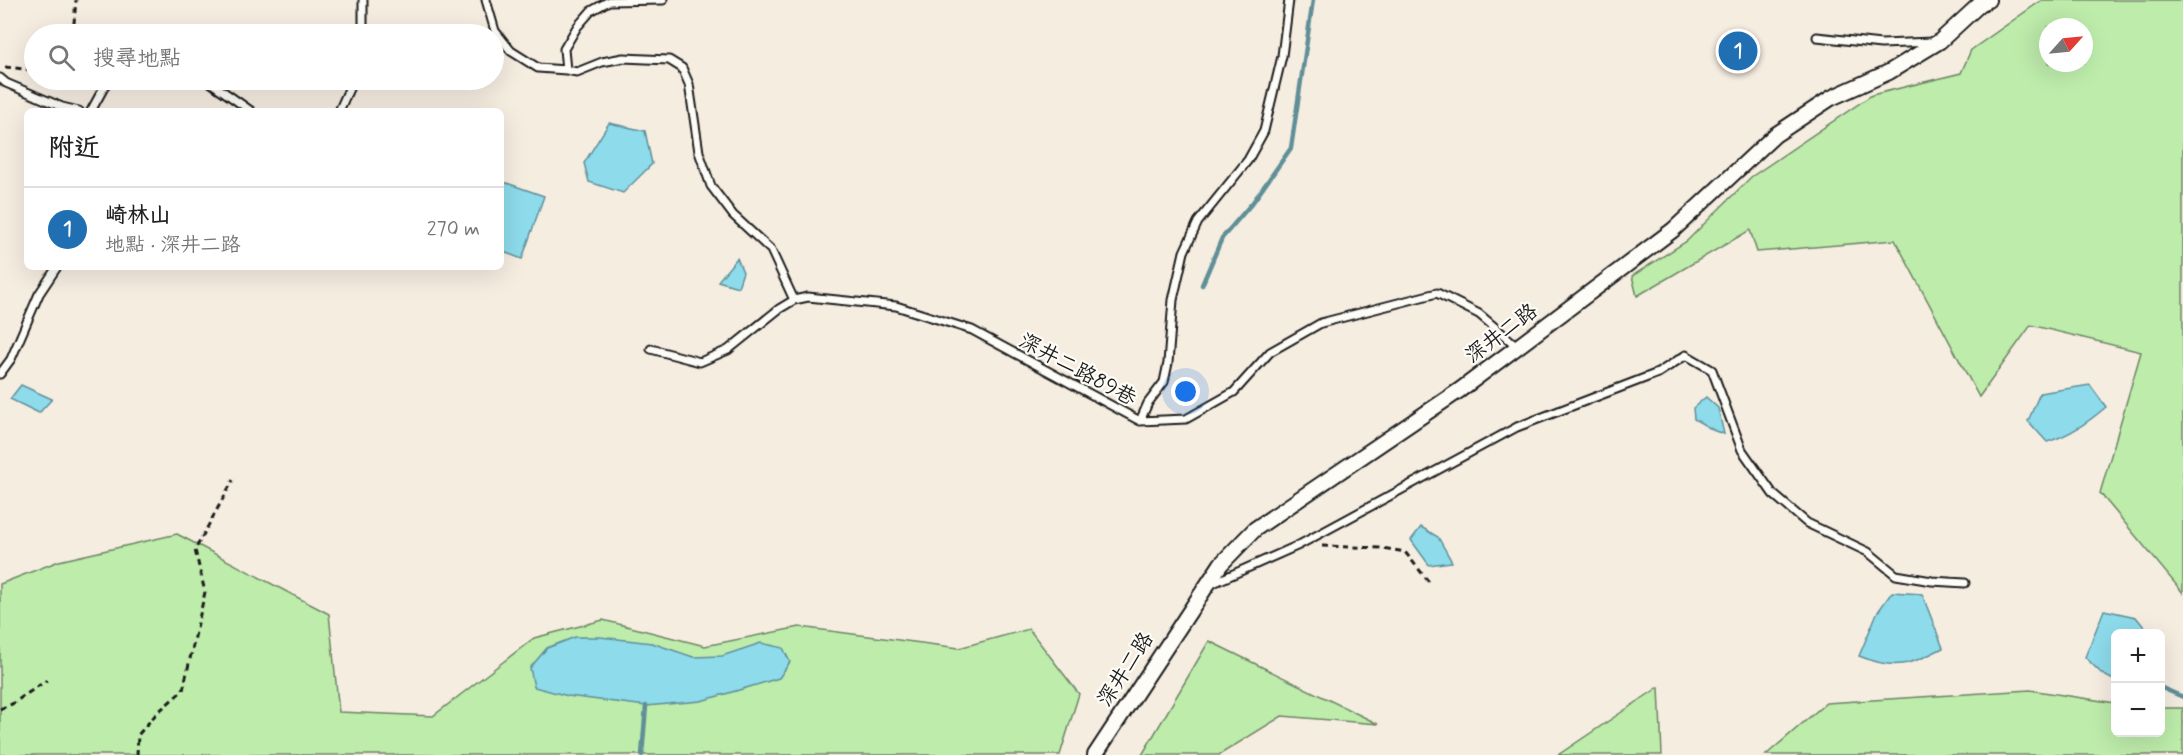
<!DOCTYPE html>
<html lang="zh-TW">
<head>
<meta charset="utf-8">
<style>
  :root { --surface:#fff; --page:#f2f2f2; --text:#222; --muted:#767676; --line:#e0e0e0; --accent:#1f6fb2 }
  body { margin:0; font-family:Mynerve,"LXGW WenKai TC",sans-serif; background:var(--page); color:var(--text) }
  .controls { position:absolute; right:18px; bottom:18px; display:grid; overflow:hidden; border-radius:9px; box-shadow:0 6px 24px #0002 }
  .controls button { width:54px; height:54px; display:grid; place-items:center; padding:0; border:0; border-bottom:2px solid var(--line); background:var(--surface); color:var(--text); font:30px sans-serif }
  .compass { position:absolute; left:2039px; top:18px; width:54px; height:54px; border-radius:50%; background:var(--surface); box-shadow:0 6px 24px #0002; rotate:63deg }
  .you { position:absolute; left:1186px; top:392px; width:21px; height:21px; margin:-15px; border:4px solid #fff; border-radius:50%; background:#1a73e8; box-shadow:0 0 0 9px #1a73e833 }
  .badge { display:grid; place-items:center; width:39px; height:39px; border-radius:50%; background:var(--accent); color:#fff; font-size:20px; font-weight:700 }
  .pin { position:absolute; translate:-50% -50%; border:3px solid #fff; box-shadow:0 2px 6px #0006 }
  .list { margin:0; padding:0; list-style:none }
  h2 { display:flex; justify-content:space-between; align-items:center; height:78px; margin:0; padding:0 24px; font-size:26px }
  h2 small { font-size:20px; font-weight:400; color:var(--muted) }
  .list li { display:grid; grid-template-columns:39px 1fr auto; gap:18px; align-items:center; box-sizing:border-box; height:84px; padding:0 24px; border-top:2px solid var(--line) }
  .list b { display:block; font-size:22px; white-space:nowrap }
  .list p { margin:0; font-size:20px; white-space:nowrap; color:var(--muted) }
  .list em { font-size:20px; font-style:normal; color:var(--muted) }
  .icon { flex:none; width:33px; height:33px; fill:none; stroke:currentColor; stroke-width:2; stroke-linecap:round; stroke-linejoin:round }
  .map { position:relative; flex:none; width:2183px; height:755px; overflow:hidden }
  .search { position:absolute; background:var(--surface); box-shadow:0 6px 24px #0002; left:24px; top:24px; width:480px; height:66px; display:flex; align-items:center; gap:15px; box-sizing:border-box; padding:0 21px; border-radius:33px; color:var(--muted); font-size:22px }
  .panel { position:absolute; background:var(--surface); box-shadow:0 6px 24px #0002; left:24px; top:108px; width:480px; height:162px; border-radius:9px }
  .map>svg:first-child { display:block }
  .green { fill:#bdecab; stroke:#6c8464; stroke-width:1.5; fill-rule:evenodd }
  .water { fill:#8ddbeb; stroke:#608f98; stroke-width:1.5 }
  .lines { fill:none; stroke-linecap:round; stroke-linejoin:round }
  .stream { stroke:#608f98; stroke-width:4.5 }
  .lane-casing { stroke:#1c1c1c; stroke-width:11 }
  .street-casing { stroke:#1c1c1c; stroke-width:18 }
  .path { stroke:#1c1c1c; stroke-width:3; stroke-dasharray:6 4.5; stroke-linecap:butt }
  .lane { stroke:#fdfcf7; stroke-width:7 }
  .street { stroke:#fdfcf7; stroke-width:14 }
  .labels { text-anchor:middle; stroke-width:4.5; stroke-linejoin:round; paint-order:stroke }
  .street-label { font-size:21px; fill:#1c1c1c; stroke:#fdfcf7 }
</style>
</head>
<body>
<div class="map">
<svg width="2183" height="755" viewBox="0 0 2183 755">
  <rect width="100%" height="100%" fill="#f6ede1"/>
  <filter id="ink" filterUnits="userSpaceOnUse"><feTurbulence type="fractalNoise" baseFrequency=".0167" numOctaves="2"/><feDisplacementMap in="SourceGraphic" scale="12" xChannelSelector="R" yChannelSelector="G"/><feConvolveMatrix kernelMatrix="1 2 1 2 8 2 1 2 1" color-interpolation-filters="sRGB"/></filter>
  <g filter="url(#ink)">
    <path class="green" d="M2042 0H2183V593L2100 493 2141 352 2031 325 1979 397 1895 240 1757 252 1750 230 1637 296 1632 276 1687 241 1751 177 1872 95 1961 73 1971 50ZM2048 27H2084V63H2048Z
      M177 534 329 614 339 712 433 716 534 638 603 620 705 646 800 627 959 648 1029 629 1079 694 1060 755H0V584L59 561Z
      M1209 641 1378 724 1282 716 1219 755H1142Z
      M1659 687 1662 755H1558Z
      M2030 690 2115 703 2116 732H2160L2161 708H2183V755H1766L1826 703Z"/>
    <path class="water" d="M609 123 645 131 652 164 623 193 589 182 584 163Z
      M501 181 544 196 522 259 501 251Z
      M737 258 743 272 738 287 718 281Z
      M21 385 52 399 39 413 10 399Z
      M2090 385 2106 407C2087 423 2070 435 2047 442L2028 421 2040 393Z
      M1706 397 1718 408 1724 434 1715 431 1694 419 1693 408Z
      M1421 527 1438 537 1452 562 1429 565 1411 540Z
      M1892 592 1922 594 1943 648C1909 665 1896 671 1859 656L1877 613Z
      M2104 610 2136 617 2149 633 2116 634 2115 681 2102 674 2085 657Z
      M575 637H600L652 643 693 657 722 656 761 643 783 648 790 662 779 678 746 688 701 701 646 706 568 696 534 687 530 668 547 648Z"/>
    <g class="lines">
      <path class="stream" d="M1202 285 1222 238 1253 202 1291 148 1313 0
        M2162 688 2183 697
        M642 755 646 706"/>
      <defs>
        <path id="lane" d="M486 0 495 31 511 51 538 68 566 70
          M663 0 609 1 591 11 577 27 564 49 566 70 577 72 602 62 623 58 669 60 682 68 689 84 699 152 711 186 733 215 771 250 794 300
          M363 34V0
          M1817 37 1881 44 1933 42
          M0 78 6 83 62 107 79 111
          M207 80 251 111
          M91 111 108 80
          M339 111 353 80
          M651 349 700 362 728 350 779 309 794 300 808 297 896 306 972 330 1140 421 1186 419 1234 392 1270 352 1321 323 1437 293 1479 314 1518 347
          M0 374 11 359 39 294 57 267
          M1140 421 1148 403 1164 382 1168 363 1173 300 1184 252 1198 222 1248 160 1264 131 1282 56 1289 0
          M1211 584 1299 545 1517 427 1658 373 1686 355 1712 370 1742 450 1773 494 1807 523 1868 552 1896 575 1932 581 1965 583"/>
        <path id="street" d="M1095 755 1221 564 1255 529 1460 390 1673 230 1775 135 1831 98 1889 72 1940 41 1980 4 1988 0"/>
      </defs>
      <use href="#lane" class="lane-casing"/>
      <use href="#street" class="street-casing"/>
      <path class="path" d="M73 34 76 0
        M5 67 34 70
        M1322 546 1383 548 1405 552 1429 582
        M0 709 12 704 47 680
        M137 755 138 735 157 713 183 690 205 592 195 550 233 480"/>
      <use href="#lane" class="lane"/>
      <use href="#street" class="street"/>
    </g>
  </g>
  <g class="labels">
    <g class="street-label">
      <text transform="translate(1501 333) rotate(-37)" y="7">深井二路</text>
      <text transform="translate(1078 369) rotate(28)" y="7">深井二路89巷</text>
      <text transform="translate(1125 669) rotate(-57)" y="7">深井二路</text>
    </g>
  </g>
</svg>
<div class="controls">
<button>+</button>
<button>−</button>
</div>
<svg class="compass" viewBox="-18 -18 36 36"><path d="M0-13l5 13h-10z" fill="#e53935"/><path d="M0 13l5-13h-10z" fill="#767676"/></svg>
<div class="you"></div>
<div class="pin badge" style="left:1738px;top:51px">1</div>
<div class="search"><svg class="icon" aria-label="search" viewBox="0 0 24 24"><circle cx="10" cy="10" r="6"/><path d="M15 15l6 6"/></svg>搜尋地點</div>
<section class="panel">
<h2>附近<small></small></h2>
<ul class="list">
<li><span class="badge">1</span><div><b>崎林山</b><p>地點 · 深井二路</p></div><em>270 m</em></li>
</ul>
</section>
</div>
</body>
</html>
